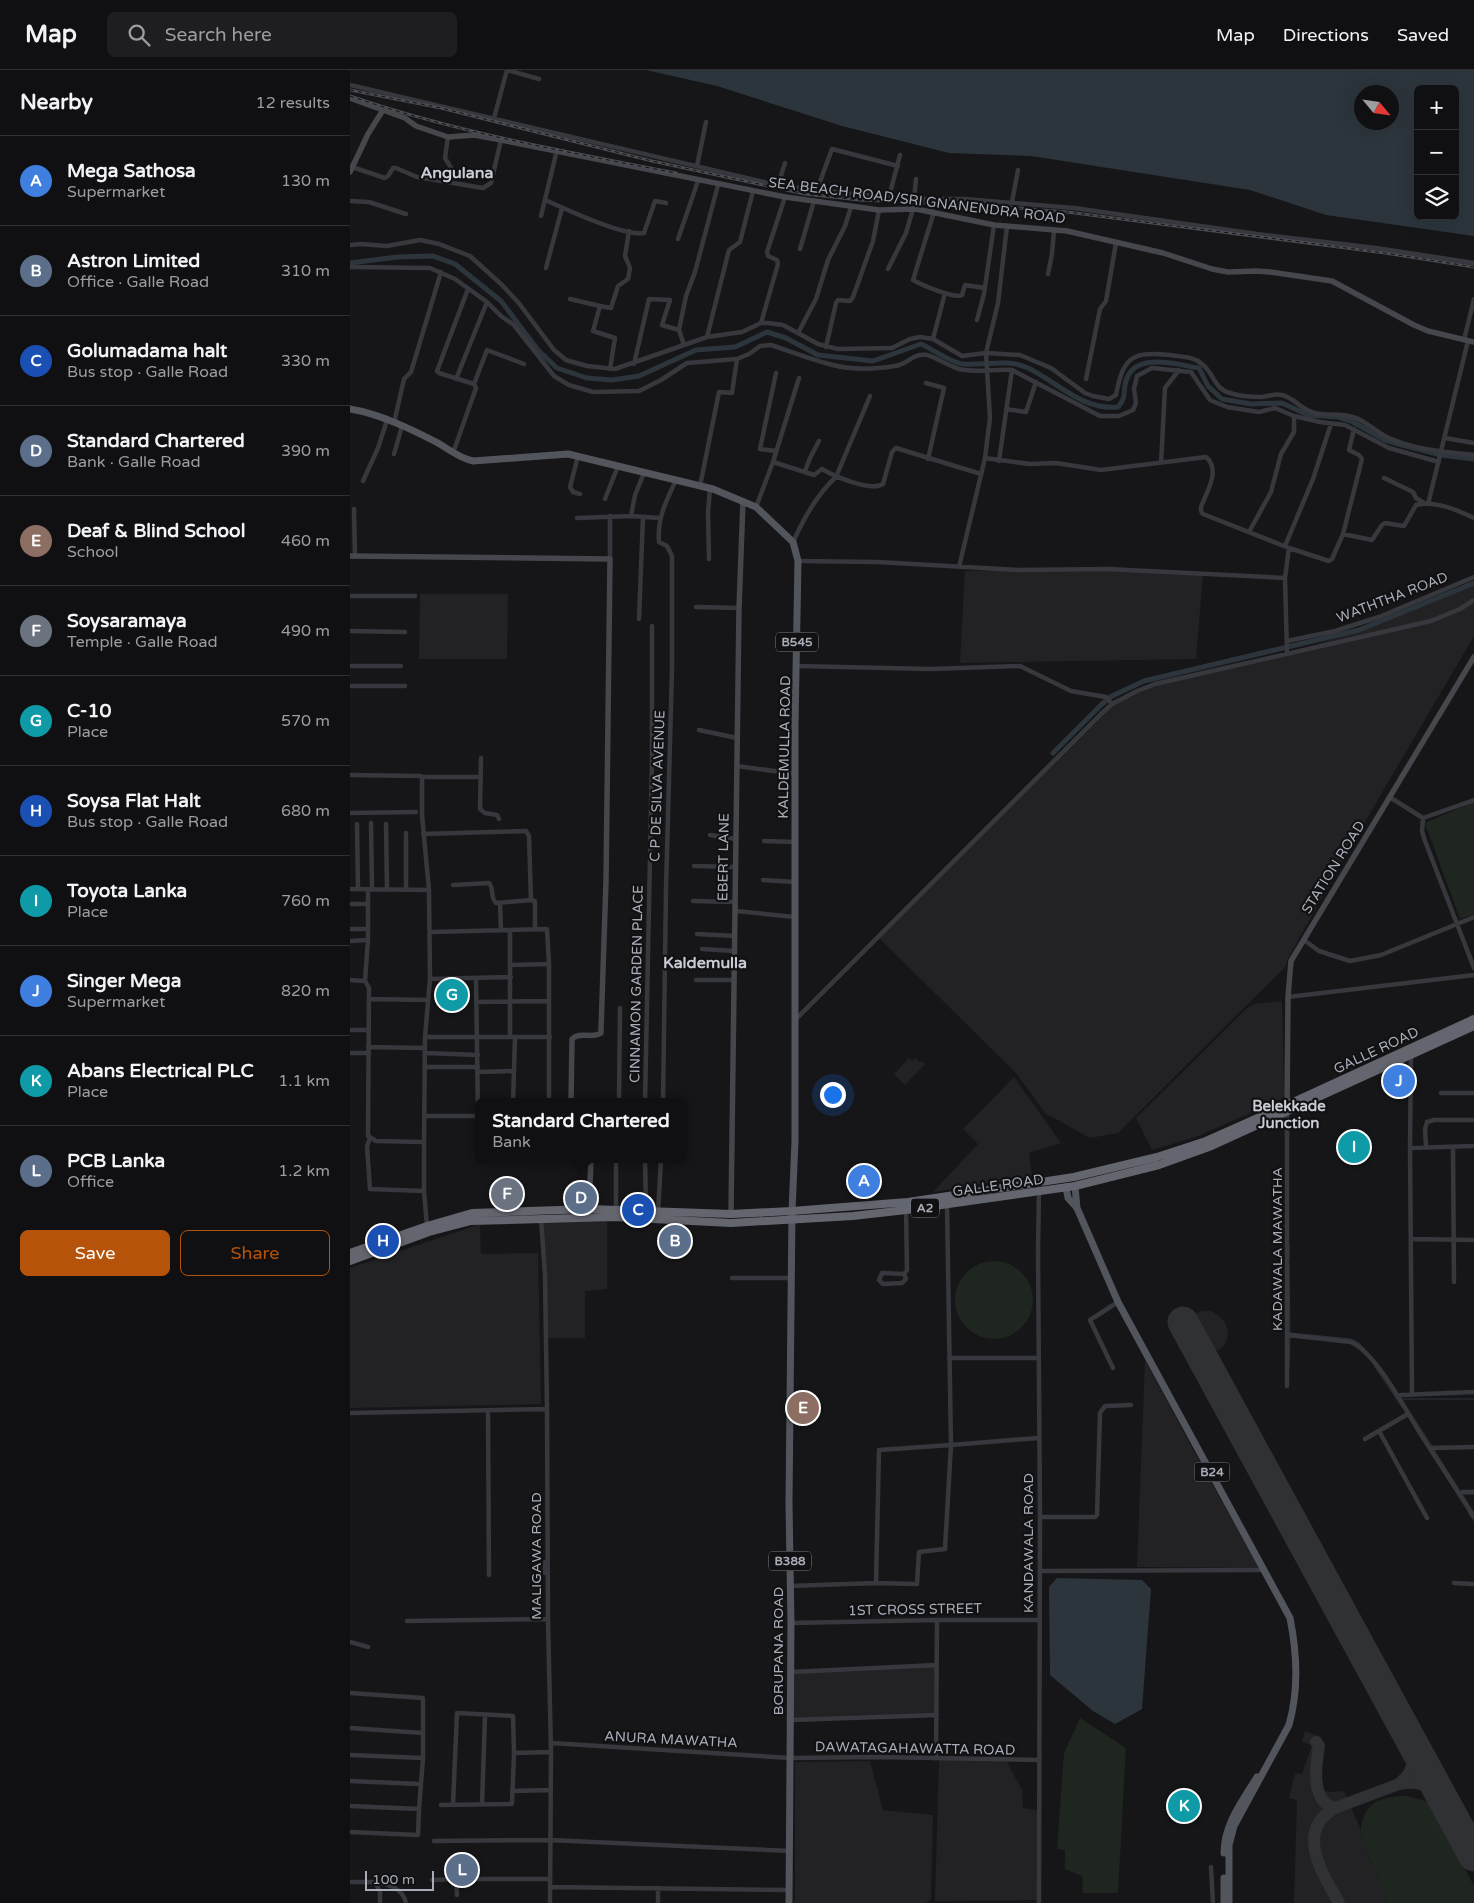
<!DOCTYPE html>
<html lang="en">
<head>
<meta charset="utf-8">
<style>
  :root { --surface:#101012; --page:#1e1e20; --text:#f1f3f6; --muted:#9c9d9f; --line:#303032; --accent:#b45309 }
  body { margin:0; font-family:"Varela Round",sans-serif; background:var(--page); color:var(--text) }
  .controls { position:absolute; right:15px; top:15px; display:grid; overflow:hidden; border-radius:8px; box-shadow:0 5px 20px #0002 }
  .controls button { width:45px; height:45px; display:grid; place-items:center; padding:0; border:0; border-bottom:1px solid var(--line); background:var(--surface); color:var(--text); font:25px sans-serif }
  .compass { position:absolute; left:1004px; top:15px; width:45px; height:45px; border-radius:50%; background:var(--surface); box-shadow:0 5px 20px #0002; rotate:119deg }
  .scale { position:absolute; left:15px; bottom:12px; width:69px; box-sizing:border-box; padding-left:5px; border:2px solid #a8adb8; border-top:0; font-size:14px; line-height:18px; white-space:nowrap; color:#a8adb8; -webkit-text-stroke:4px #111113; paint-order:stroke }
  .you { position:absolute; left:482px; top:1024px; width:18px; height:18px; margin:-12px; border:4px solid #fff; border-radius:50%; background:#1a73e8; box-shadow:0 0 0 8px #1a73e833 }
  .badge { display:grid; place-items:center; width:32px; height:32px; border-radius:50%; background:var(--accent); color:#fff; font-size:16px; font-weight:700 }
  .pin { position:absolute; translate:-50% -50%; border:2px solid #fff; box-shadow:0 1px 5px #0006 }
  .popup { position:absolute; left:125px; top:1028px; width:212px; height:65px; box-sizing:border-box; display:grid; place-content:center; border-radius:8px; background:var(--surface); filter:drop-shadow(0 1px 4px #0005); font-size:16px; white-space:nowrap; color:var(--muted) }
  .popup b { font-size:19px; color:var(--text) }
  .popup::after { content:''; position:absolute; left:50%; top:100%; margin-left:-10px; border:10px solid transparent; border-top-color:var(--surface) }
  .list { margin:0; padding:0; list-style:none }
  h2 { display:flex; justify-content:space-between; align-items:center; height:65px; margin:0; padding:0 20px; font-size:21px }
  h2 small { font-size:16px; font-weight:400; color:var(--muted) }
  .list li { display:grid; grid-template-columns:32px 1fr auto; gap:15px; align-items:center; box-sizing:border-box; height:90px; padding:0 20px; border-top:1px solid var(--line) }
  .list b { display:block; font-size:19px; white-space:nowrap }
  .list p { margin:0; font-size:16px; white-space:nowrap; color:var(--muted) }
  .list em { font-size:16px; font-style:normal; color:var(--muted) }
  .actions { display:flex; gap:10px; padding:15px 20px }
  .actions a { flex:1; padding:11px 0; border:1px solid var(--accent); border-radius:8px; text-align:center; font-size:18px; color:var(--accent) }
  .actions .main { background:var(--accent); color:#fff }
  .icon { flex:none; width:28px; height:28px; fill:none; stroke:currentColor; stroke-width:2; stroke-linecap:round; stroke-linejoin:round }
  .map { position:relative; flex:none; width:1124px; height:1833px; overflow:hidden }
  header { display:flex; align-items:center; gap:30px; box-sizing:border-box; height:70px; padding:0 25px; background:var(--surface); border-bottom:1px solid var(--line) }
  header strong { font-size:24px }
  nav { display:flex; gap:28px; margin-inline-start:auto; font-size:18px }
  .search { width:350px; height:45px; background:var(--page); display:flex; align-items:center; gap:12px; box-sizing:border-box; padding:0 18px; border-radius:8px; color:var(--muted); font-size:19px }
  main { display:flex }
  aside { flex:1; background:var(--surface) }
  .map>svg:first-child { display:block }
  .built { fill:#222225 }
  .green { fill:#1e261f }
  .water { fill:#2c353c; fill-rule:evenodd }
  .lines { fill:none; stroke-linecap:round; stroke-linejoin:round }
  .stream { stroke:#2c353c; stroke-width:1 }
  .canal { stroke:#2c353c; stroke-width:5 }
  .taxiway { stroke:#303135; stroke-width:12 }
  .runway { stroke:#303135; stroke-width:31 }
  .street { stroke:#37383d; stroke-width:4.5 }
  .secondary { stroke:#45474d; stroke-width:5.5 }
  .primary { stroke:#53555c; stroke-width:7 }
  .highway { stroke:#63666e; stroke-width:8 }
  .rail-casing { stroke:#4a4c52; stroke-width:3 }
  .rail { stroke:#111113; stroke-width:1; stroke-dasharray:4; stroke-linecap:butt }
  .labels { text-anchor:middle; stroke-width:4.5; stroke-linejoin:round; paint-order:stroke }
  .shield { fill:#111113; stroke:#7b7e86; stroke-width:1 }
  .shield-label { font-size:12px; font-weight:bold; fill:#a8adb8 }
  .street-label { font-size:14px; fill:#a8adb8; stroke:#111113 }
  .neighbourhood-label { font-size:15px; font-weight:bold; fill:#c9ccd4; stroke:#111113 }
  .quarter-label { font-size:16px; font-weight:bold; fill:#c9ccd4; stroke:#111113 }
</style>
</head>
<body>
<header>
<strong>Map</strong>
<div class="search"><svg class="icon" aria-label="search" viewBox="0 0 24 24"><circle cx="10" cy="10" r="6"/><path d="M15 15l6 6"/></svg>Search here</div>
<nav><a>Map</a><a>Directions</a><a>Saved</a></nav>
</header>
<main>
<aside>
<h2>Nearby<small>12 results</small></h2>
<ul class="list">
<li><span class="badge" style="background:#3f7fe0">A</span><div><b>Mega Sathosa</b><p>Supermarket</p></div><em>130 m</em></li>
<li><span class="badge" style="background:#5c6f8a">B</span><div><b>Astron Limited</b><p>Office · Galle Road</p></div><em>310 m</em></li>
<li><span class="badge" style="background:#1a4fb4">C</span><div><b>Golumadama halt</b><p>Bus stop · Galle Road</p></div><em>330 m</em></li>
<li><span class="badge" style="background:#5c6f8a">D</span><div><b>Standard Chartered</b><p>Bank · Galle Road</p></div><em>390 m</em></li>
<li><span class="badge" style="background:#8d6e63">E</span><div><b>Deaf &amp; Blind School</b><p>School</p></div><em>460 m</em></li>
<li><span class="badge" style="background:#6b7280">F</span><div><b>Soysaramaya</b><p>Temple · Galle Road</p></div><em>490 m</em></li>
<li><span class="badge" style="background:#0f9aa8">G</span><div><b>C-10</b><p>Place</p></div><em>570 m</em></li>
<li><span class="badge" style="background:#1a4fb4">H</span><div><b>Soysa Flat Halt</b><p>Bus stop · Galle Road</p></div><em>680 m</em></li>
<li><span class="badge" style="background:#0f9aa8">I</span><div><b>Toyota Lanka</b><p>Place</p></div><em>760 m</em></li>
<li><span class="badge" style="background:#3f7fe0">J</span><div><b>Singer Mega</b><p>Supermarket</p></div><em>820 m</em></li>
<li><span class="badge" style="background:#0f9aa8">K</span><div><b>Abans Electrical PLC</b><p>Place</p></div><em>1.1 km</em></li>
<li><span class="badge" style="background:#5c6f8a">L</span><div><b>PCB Lanka</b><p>Office</p></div><em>1.2 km</em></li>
</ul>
<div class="actions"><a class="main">Save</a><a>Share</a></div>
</aside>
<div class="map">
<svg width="1124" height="1833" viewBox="0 0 1124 1833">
  <rect width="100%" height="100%" fill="#161618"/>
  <path class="built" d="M745 499 853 504 846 589 610 593 615 501Z
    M1124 516V566L1009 762 938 888 935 897 768 1063 740 1068 695 1043 666 1003 528 867 762 634 799 615 947 580 1007 562 1107 521Z
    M70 524H158L157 589H69Z
    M932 931 934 1025 932 1029 846 1067 802 1080 786 1048 896 939 904 934Z
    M559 988 562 991 565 988 569 992H574L575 994 555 1015 544 1004Z
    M664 1007 711 1073 679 1083 682 1106 583 1122 628 1074 613 1059Z
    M257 1151V1219L235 1221V1268H194L193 1152Z
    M130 1154 131 1184 188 1183 191 1334 0 1338V1198Z
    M853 1241H861L868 1245 875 1252 878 1260 877 1269 874 1276 864 1283 842 1244Z
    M795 1290 853 1398 909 1498 787 1497Z
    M448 1326H458V1350H448Z
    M587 1595V1645L441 1650V1602Z
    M955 1661 971 1667 975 1674 967 1719 979 1722 994 1721 1010 1758 1018 1786 1039 1833H944L947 1730 939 1728 945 1703 952 1704 962 1675 952 1672Z
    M589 1689 656 1690 672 1720 673 1738 687 1740V1830L585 1831Z
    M520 1691 533 1740 583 1745 581 1829 576 1833H445V1692Z"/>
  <path class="green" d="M1124 732V844L1110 849 1075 753Z
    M605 1230a39 39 0 1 1 78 0a39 39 0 1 1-78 0Z
    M730 1648 776 1678 768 1823H733L732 1806 715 1799V1780L707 1779 714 1683Z
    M1056 1726 1072 1730 1080 1733 1124 1816V1833H1039C1033 1819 1009 1770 1011 1757 1015 1731 1034 1726 1056 1726Z"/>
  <path class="water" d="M296 0H1124V166L976 145 900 120 681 86 599 83 492 56 367 16ZM1068 19H1105V146H1068ZM1012 22H1042V52H1012Z
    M707 1508 792 1510 801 1519 792 1639 765 1654 743 1641 700 1605 699 1517Z"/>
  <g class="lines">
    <path class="stream" d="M939 1174V1189
      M939 1194 940 1263
      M940 1263 1001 1269 1010 1274 1025 1291
      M940 1267 959 1269
      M1025 1297 1052 1337
      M939 1298 940 1267
      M1052 1329H1124
      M1061 1344 1082 1376
      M1084 1380 1124 1443
      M1113 1424H1124
      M1118 1442 1124 1451"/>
    <path class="canal" d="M0 193 47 187 83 186 105 194 151 231 188 280 207 298 237 308 262 310 289 306 346 280 385 277 417 262 436 268 468 285 523 291 571 274C582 279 602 293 613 294 634 296 657 288 678 298 709 313 731 340 768 337 778 326 772 319 777 308 787 282 829 295 849 298L858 316 872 329 901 334 932 333 958 345 988 347 1001 351 1035 370 1048 374 1091 385 1124 389
      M703 683 752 634 762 626 794 611 1009 560 1124 513"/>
    <path class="taxiway" d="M966 1672 969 1676C966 1695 960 1732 985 1738
      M1049 1714C1069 1710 1081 1715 1094 1730
      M989 1833C973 1804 944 1761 985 1738L1049 1714 1058 1705 1065 1690 1060 1669"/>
    <path class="runway" d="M833 1252 1124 1786"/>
    <path class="street" d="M157 0 189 9
      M0 15 431 116 551 129H614L724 138 907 164 1026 178 1124 193
      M144 48 157 0
      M98 67 95 88 103 101
      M347 96 356 52
      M2 97 35 108 38 106 43 98H46L67 107 133 118 141 113 151 70
      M428 115 435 93
      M467 120 482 79 548 96
      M539 127 550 85
      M564 129 566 109
      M195 130C216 139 272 166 294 163L295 160 305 131 316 133
      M0 131 19 132 56 144
      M662 132 668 100
      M581 142 583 129
      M584 142 563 210C572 215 604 229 612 225L615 215 635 218
      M191 146 207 80
      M328 169 348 111
      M0 175 11 174 37 176 70 170 89 174 120 186 151 214 168 232 204 280 216 290 237 296 265 299 357 267 392 262 411 253H418L433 255 468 274 488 279 542 278 560 269 570 267 583 269 612 286 636 283 670 285 701 298 735 323 743 326 759 329 766 325C773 287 782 281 820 285 831 287 843 286 852 294 864 303 864 319 880 323 889 326 900 327 910 327 917 327 925 323 932 325 944 328 951 339 962 342 974 347 989 342 1003 347 1016 351 1026 362 1039 368 1065 380 1096 382 1124 385
      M450 179 464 131
      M0 197 80 198 105 209 137 232 151 246 164 255 204 306 219 315 243 322 289 321 311 310 337 293 387 289 399 284 410 276 421 275C442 282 462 290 483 295 502 300 526 299 545 296 557 295 562 283 577 285 586 287 598 296 609 299 627 303 644 299 662 300L750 346H769L783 340 786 333 784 319 787 306 802 298 841 302 860 330 877 337 909 342 925 338 944 346 970 352 995 355 1039 378 1089 392
      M196 198 212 138
      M538 199 556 163 563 139
      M698 204 702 184 704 160
      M220 229 250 236 243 261 265 268 260 299
      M250 236 261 238 268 216 278 209 280 198 275 186 279 161
      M627 250 634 224 644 155
      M411 253 428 194 427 190 418 186 417 182 435 127
      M448 263 466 229 478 190 495 156 501 137
      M357 267 379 180 390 172 403 121
      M583 269 595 223
      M1114 270 1124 229
      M334 275 329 260 336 226 345 202 368 115
      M476 277 486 233 488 230 500 231 503 227 523 171 529 140
      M284 294 299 229 320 230 312 255 329 260
      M106 309 137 232
      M736 309 750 239 756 231 766 173
      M576 313 594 318 578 389
      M124 314 137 280 174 294
      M656 339 676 342 686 312
      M44 353 54 309 61 302 91 202
      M1095 368 1124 373
      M426 381 410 379 426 303
      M103 383 126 318 124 314 89 303 87 301 118 219
      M44 384 52 356
      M228 386 220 417 223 422 230 424
      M635 388 680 394 706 393 751 400 856 387C871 400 857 421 851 437V441L853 444 939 478 979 491 982 489 993 464 1022 470 1032 455 1035 453 1054 456 1066 435C1085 430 1107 440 1124 448
      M649 391 662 300
      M423 392 464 405 472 399C484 406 520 422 533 414L542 382 546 378 631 404
      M811 393 815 318 829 300
      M455 401 460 388 469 371
      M294 403 285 425 281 446 310 448
      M1034 408 1063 422 1066 428 1074 433
      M13 411 28 378 37 350
      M350 416 369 322 382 323 387 289
      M255 429 268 396
      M1078 434 1118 271
      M406 437 423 392 449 308
      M4 439 5 486
      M227 448 281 446
      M899 462 921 422 931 384 944 362V346
      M993 464 1012 389 1009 385 999 380 1004 359
      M443 472C453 450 467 424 486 407L520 326
      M935 476 963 409 981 354
      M260 489V446
      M359 489 358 442 360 419
      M448 491 528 492 668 500 758 499 935 508
      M609 497 635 388 640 348 636 283 648 233 657 156
      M0 526H65
      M346 537 389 538
      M289 549 293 447
      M0 561 55 562
      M937 571 985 561 1029 547 1124 507
      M937 584 935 508 939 478
      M0 596H51
      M447 596 581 599 670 596 721 621 756 627 762 634
      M0 616H55
      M349 660 387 668
      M131 688 130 739 135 743 147 745 149 749
      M387 696 446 704
      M0 705 71 706 72 707V745L79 820 80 909 75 967 74 1072
      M72 707H131
      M1041 728 1073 748 1124 730
      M0 743 66 742
      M1073 748 1072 761 1075 771 1124 898
      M21 753 22 819
      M7 754 8 819
      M36 754 37 820
      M56 763V820
      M73 764 176 761 179 766 181 830 185 831V859
      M360 765 386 769
      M414 771 445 772
      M344 796 385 797
      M413 810 445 812
      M103 815 139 813C144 818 140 827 146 833L181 830
      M0 819 79 820
      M343 831 385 832
      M150 833 151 860
      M0 834H18
      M386 841 445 847
      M0 859H18
      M80 862 197 859 199 894V1032
      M347 864 385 866
      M954 870 969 881 1000 891 1031 885 1124 847
      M0 871 18 870
      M352 879 385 881
      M161 895 199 894
      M126 908 128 1046
      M80 909 161 907
      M0 910 15 911 19 918 18 1066 26 1071 74 1072V1121L77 1156
      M346 910H384
      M15 911 18 870V819
      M938 927 1124 905
      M19 929 78 930
      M126 932 199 931
      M445 950 751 644 762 634 787 621 805 614 1081 551 1110 539 1124 530
      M0 960H19
      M75 967H200
      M160 967V860
      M18 977 75 978
      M0 983H19
      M75 983 128 985
      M1061 984 1060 1078 1062 1324
      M75 997H128
      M128 1002 164 1001
      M1091 1023H1124
      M163 1032 165 967
      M269 1032 270 938
      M295 1032 302 689V556
      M313 1032 316 819 322 599V486L317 476 309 472C307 449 316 431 326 410
      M937 1042V1316
      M75 1046H128
      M20 1068 17 1076 20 1119 74 1121
      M1076 1077 1075 1059 1077 1052 1084 1050H1124
      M1103 1077 1104 1212
      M1060 1078 1124 1076
      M295 1089 296 1140
      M266 1139V1089
      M308 1143 311 1089
      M191 1148 195 1205 197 1338 198 1549 201 1682 200 1833
      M1061 1169 1124 1170
      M554 1204 532 1203 529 1210 533 1214 552 1213 556 1209 554 1204 557 1200 556 1140
      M382 1208H442
      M939 1265 1001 1272C1026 1283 1055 1339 1070 1363 1088 1391 1106 1419 1124 1447
      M599 1288H688
      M763 1298 740 1250 768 1232
      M1051 1325 1124 1322
      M138 1340 139 1505
      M0 1343 197 1339
      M1029 1361 1077 1448
      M1015 1369 1058 1344
      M1080 1378 1124 1377
      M1113 1422H1124
      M690 1447H745L747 1445 750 1343 755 1336 781 1335
      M690 1501 914 1500
      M195 1503V1492
      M526 1513 529 1380 601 1375 597 1135
      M1104 1513 1124 1514
      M440 1516 526 1513 567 1514 569 1482 595 1479 601 1375 688 1368
      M57 1551 198 1549
      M441 1553 587 1550H690
      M0 1572 18 1577
      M441 1602 587 1595
      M0 1623 73 1628V1688L69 1739 0 1736
      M441 1650 587 1645
      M0 1658 73 1663
      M201 1673 440 1688 528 1687 690 1690
      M164 1683 201 1682
      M0 1685 73 1688
      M586 1689 587 1550
      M0 1711 70 1714
      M162 1721 201 1720
      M132 1734 135 1646
      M91 1735 162 1734 164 1683 163 1646 107 1643 103 1734
      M0 1762 68 1765 69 1739
      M84 1771 199 1770 440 1781
      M861 1797 863 1833
      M82 1810 106 1809
      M0 1812H25L30 1822V1833
      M25 1812C38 1814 53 1818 56 1833
      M200 1817 439 1820
      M107 1825 106 1809H200
      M308 1833V1818
      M689 1833 690 1447 688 1180 689 1119"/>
    <path class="secondary" d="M0 28 55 48 66 56 98 67 124 65 151 70 435 127 529 140 566 139 644 155 717 161 813 183 862 199 878 202 906 201 920 202 982 211 1064 255 1078 261 1124 272
      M0 102 18 64 33 40
      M0 486 260 489 256 811 251 960V963C242 969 229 961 222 969L221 1032
      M937 1039 938 927 941 891 1124 587
      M239 1139 241 1089
      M381 1144 389 538 393 431"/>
    <path class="primary" d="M0 339C30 344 61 359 88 373 100 380 109 388 123 391L218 384 363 419 406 437 443 472 448 491 445 655V1071L442 1141 439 1433 441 1553 439 1833
      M725 1116 727 1138
      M716 1117 718 1128 727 1138 768 1232 940 1548C947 1583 949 1620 939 1655L884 1756 879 1775V1833
      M874 1783C874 1754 893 1730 907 1707
      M874 1833V1808"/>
    <path class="highway" d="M0 1183 77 1156 122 1143 239 1139 381 1144 442 1141 558 1132 724 1107 807 1087 856 1071 937 1035 1124 949
      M0 1191 79 1162 121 1151 264 1147 381 1153 503 1146 556 1140 725 1116 809 1095 859 1077 1124 956"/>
    <defs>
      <path id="rail" d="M0 20 91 38 302 91 455 124 510 130 631 135 717 142 1035 183 1124 197
        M0 26C105 62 217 82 326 103"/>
    </defs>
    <use href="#rail" class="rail-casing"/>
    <use href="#rail" class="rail"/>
  </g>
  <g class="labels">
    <g class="shield">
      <rect x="426" y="562.5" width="42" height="19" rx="4"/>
      <rect x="561" y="1128.5" width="28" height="19" rx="4"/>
      <rect x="844.5" y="1392.5" width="35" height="19" rx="4"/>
      <rect x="419" y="1481.5" width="42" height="19" rx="4"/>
    </g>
    <g class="shield-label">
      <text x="447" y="576">B545</text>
      <text x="575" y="1142">A2</text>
      <text x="862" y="1406">B24</text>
      <text x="440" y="1495">B388</text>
    </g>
    <g class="street-label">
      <text transform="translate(567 130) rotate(7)" y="5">SEA BEACH ROAD/SRI GNANENDRA ROAD</text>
      <text transform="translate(1042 527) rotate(-21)" y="5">WATHTHA ROAD</text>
      <text transform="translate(434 677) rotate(-89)" y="5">KALDEMULLA ROAD</text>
      <text transform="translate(307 716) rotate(-88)" y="5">C P DE SILVA AVENUE</text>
      <text transform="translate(373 787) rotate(-89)" y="5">EBERT LANE</text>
      <text transform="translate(983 797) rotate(-58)" y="5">STATION ROAD</text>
      <text transform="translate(286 914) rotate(-89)" y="5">CINNAMON GARDEN PLACE</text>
      <text transform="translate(1026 980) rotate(-25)" y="5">GALLE ROAD</text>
      <text transform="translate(648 1115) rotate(-8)" y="5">GALLE ROAD</text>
      <text transform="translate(927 1179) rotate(-90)" y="5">KADAWALA MAWATHA</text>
      <text transform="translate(678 1473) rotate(-90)" y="5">KANDAWALA ROAD</text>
      <text transform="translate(186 1486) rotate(-90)" y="5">MALIGAWA ROAD</text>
      <text transform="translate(565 1539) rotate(-1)" y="5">1ST CROSS STREET</text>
      <text transform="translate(428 1581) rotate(-90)" y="5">BORUPANA ROAD</text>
      <text transform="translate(321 1669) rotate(3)" y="5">ANURA MAWATHA</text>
      <text transform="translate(565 1678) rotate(1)" y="5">DAWATAGAHAWATTA ROAD</text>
    </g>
    <g class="neighbourhood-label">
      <text x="939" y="1041">Belekkade<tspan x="939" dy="17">Junction</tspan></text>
    </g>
    <g class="quarter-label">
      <text x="107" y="108">Angulana</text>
      <text x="355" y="898">Kaldemulla</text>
    </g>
  </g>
</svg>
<div class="controls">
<button>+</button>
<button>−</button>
<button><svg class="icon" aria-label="layers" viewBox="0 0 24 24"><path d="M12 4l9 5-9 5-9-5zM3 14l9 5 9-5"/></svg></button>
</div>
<svg class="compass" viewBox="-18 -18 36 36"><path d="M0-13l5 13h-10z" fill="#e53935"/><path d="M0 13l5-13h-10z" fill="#9c9d9f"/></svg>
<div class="scale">100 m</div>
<div class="you"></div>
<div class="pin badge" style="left:514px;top:1111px;background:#3f7fe0">A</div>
<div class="pin badge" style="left:325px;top:1171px;background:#5c6f8a">B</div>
<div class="pin badge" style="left:288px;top:1140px;background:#1a4fb4">C</div>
<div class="pin badge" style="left:231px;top:1128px;background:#5c6f8a">D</div>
<div class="popup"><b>Standard Chartered</b>Bank</div>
<div class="pin badge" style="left:453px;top:1338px;background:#8d6e63">E</div>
<div class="pin badge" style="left:157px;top:1124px;background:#6b7280">F</div>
<div class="pin badge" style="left:102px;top:925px;background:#0f9aa8">G</div>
<div class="pin badge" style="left:33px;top:1171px;background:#1a4fb4">H</div>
<div class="pin badge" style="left:1004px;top:1077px;background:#0f9aa8">I</div>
<div class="pin badge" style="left:1049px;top:1011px;background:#3f7fe0">J</div>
<div class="pin badge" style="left:834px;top:1736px;background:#0f9aa8">K</div>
<div class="pin badge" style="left:112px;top:1800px;background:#5c6f8a">L</div>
</div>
</main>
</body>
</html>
